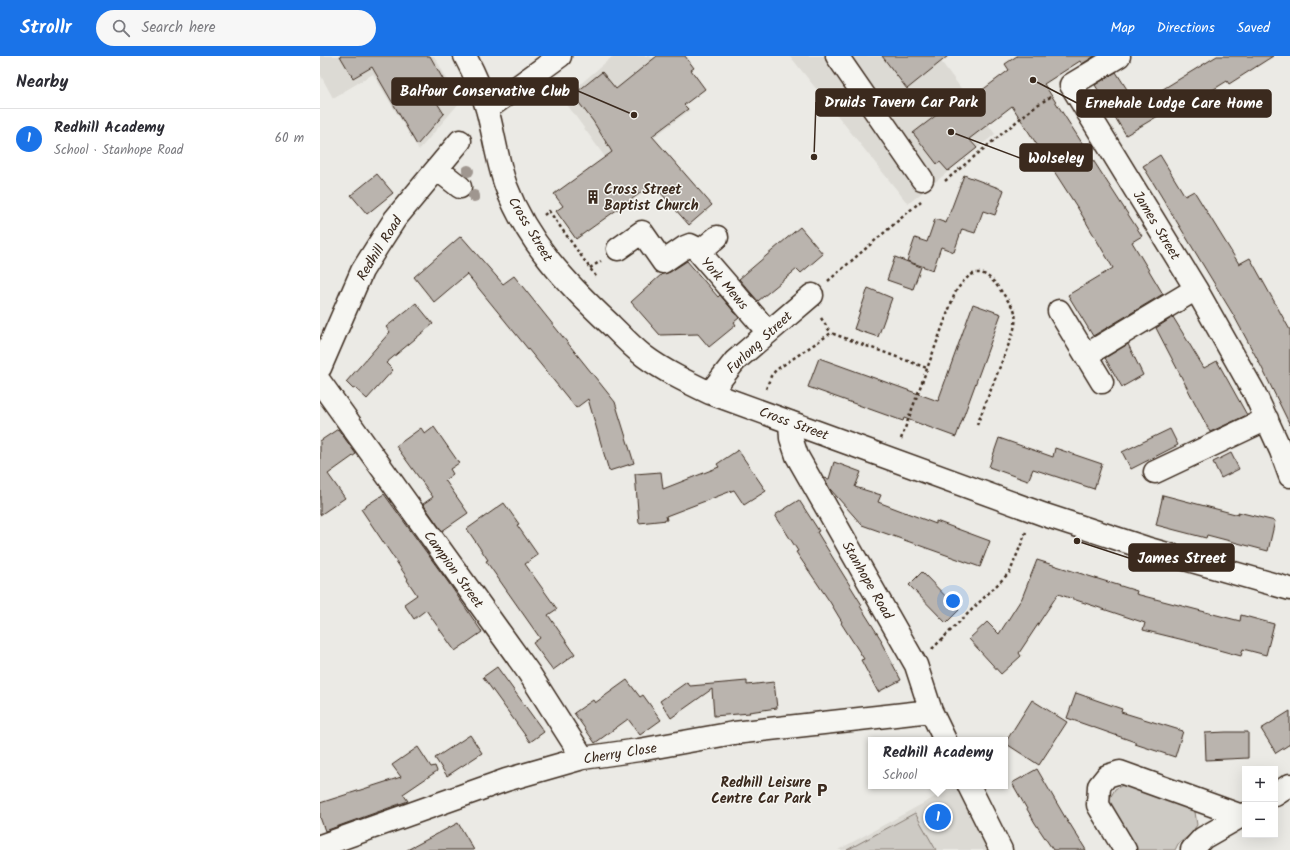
<!DOCTYPE html>
<html lang="en">
<head>
<meta charset="utf-8">
<style>
  :root { --surface:#fff; --page:#f7f7f7; --text:#2b2b33; --muted:#7c7c81; --line:#e1e1e2; --accent:#1a73e8 }
  body { margin:0; font-family:Kalam,sans-serif; background:var(--page); color:var(--text) }
  .controls { position:absolute; right:12px; bottom:12px; display:grid; overflow:hidden; border-radius:0px; box-shadow:0 4px 16px #0002 }
  .controls button { width:36px; height:36px; display:grid; place-items:center; padding:0; border:0; border-bottom:1px solid var(--line); background:var(--surface); color:var(--text); font:20px sans-serif }
  .you { position:absolute; left:633px; top:545px; width:14px; height:14px; margin:-10px; border:3px solid #fff; border-radius:50%; background:#1a73e8; box-shadow:0 0 0 6px #1a73e833 }
  .badge { display:grid; place-items:center; width:26px; height:26px; border-radius:50%; background:var(--accent); color:#fff; font-size:13px; font-weight:700 }
  .pin { position:absolute; translate:-50% -50%; border:2px solid #fff; box-shadow:0 1px 4px #0006 }
  .popup { position:absolute; left:548px; top:681px; width:140px; height:52px; box-sizing:border-box; display:grid; place-content:center; border-radius:0px; background:var(--surface); filter:drop-shadow(0 1px 3px #0005); font-size:13px; white-space:nowrap; color:var(--muted) }
  .popup b { font-size:15px; color:var(--text) }
  .popup::after { content:''; position:absolute; left:50%; top:100%; margin-left:-8px; border:8px solid transparent; border-top-color:var(--surface) }
  .list { margin:0; padding:0; list-style:none }
  h2 { display:flex; justify-content:space-between; align-items:center; height:52px; margin:0; padding:0 16px; font-size:17px }
  h2 small { font-size:13px; font-weight:400; color:var(--muted) }
  .list li { display:grid; grid-template-columns:26px 1fr auto; gap:12px; align-items:center; box-sizing:border-box; height:60px; padding:0 16px; border-top:1px solid var(--line) }
  .list b { display:block; font-size:15px; white-space:nowrap }
  .list p { margin:0; font-size:13px; white-space:nowrap; color:var(--muted) }
  .list em { font-size:13px; font-style:normal; color:var(--muted) }
  .icon { flex:none; width:22px; height:22px; fill:none; stroke:currentColor; stroke-width:2; stroke-linecap:round; stroke-linejoin:round }
  .map { position:relative; flex:none; width:970px; height:794px; overflow:hidden }
  header { display:flex; align-items:center; gap:24px; box-sizing:border-box; height:56px; padding:0 20px; background:var(--accent); color:#fff }
  header strong { font-size:19px }
  nav { display:flex; gap:22px; margin-inline-start:auto; font-size:14px }
  .search { width:280px; height:36px; background:var(--page); display:flex; align-items:center; gap:10px; box-sizing:border-box; padding:0 14px; border-radius:22px; color:var(--muted); font-size:15px }
  main { display:flex }
  aside { flex:1; background:var(--surface) }
  .map>svg:first-child { display:block }
  .built { fill:#dcdad4 }
  .green { fill:#cdcac4; stroke:#847a71 }
  .building { fill:#bab4ae; stroke:#3b2a1e }
  .lines { fill:none; stroke-linecap:round; stroke-linejoin:round }
  .minor-casing { stroke:#3b2a1e; stroke-width:25 }
  .path { stroke:#3b2a1e; stroke-width:2.5; stroke-dasharray:3 3; stroke-linecap:butt }
  .minor { stroke:#f6f6f2; stroke-width:22 }
  .tree { fill:#9f968f }
  .labels { text-anchor:middle; stroke-width:3; stroke-linejoin:round; paint-order:stroke }
  .poi-label { font-size:14px; font-weight:bold; fill:#3b2a1e; stroke:#f6f6f2; text-anchor:start }
  .street-label { font-size:14px; fill:#3b2a1e; stroke:#f6f6f2 }
  .leader { fill:none; stroke:#3b2a1e; stroke-width:1.5 }
  .callout-dot { fill:#3b2a1e; stroke:#f6f6f2; stroke-width:1.5 }
  .callout { fill:#3b2a1e; stroke:#3b2a1e; stroke-width:1.5 }
  .callout-label { font-size:15px; text-anchor:middle; font-weight:bold; fill:#fff }
</style>
</head>
<body>
<header>
<strong>Strollr</strong>
<div class="search"><svg class="icon" aria-label="search" viewBox="0 0 24 24"><circle cx="10" cy="10" r="6"/><path d="M15 15l6 6"/></svg>Search here</div>
<nav><a>Map</a><a>Directions</a><a>Saved</a></nav>
</header>
<main>
<aside>
<h2>Nearby<small></small></h2>
<ul class="list">
<li><span class="badge">1</span><div><b>Redhill Academy</b><p>School · Stanhope Road</p></div><em>60 m</em></li>
</ul>
</aside>
<div class="map">
<svg width="970" height="794" viewBox="0 0 970 794">
  <rect width="100%" height="100%" fill="#ebeae5"/>
  <filter id="ink" filterUnits="userSpaceOnUse"><feTurbulence type="fractalNoise" baseFrequency=".025" numOctaves="2"/><feDisplacementMap in="SourceGraphic" scale="8" xChannelSelector="R" yChannelSelector="G"/><feConvolveMatrix kernelMatrix="1 2 1 2 8 2 1 2 1" color-interpolation-filters="sRGB"/></filter>
  <g filter="url(#ink)">
    <path class="built" d="M0 0H114L140 46 99 94 53 18 13 42 0 18Z
      M293 0H330L370 54 293 112 243 43Z
      M470 0H617L675 78 588 148Z
      M635 730H639L678 794H518Z"/>
    <path class="green" d="M803 729 866 746 875 756 877 769 870 779 858 788 855 794H814L788 754 789 744 795 733Z
      M595 757 616 794H527Z"/>
    <path class="building" d="M20 0H110L124 25 109 34 124 58 97 89 52 11 33 22Z
      M337 0H365L374 12 371 14 385 33 364 49 368 53 332 80 392 149 369 169 333 128 256 183 236 155 243 150 234 138 292 96 273 65 253 39 282 16 296 33Z
      M562 0H628L587 33Z
      M697 0H775L762 8 760 5 724 28 822 180 812 186 843 238 773 280 748 239 793 212 759 154 692 50 649 83 657 92 628 115 620 106 617 108 593 77 644 38 649 44 689 14 685 8Z
      M897 0H953L909 28 907 25 878 43 875 38 806 79 775 29 796 16 817 49Z
      M840 99 865 140 874 135 919 208 930 202 970 274V369L941 310 914 260 823 110Z
      M57 118 73 137 47 158 31 139Z
      M644 119 684 134 675 159 663 155 655 177 642 173 634 196 621 191 613 214 587 205 595 182 607 186 615 163 626 167Z
      M480 171 503 198 481 217 477 213 438 245 419 223Z
      M141 180 183 228 194 220 295 346 314 407 289 415 268 343 256 352 147 218 114 246 94 221Z
      M575 201 601 211 593 233 567 224Z
      M367 205 398 241 400 239 419 262 414 266 416 269 389 291 378 278 340 279 311 246 342 218 350 216Z
      M548 232 572 242 558 281 534 273Z
      M96 247 113 268 66 307 73 314 47 343 35 332 33 333 26 326 70 276 66 271Z
      M653 248 681 258 636 381 584 362 583 365 488 331 499 302 618 345Z
      M853 261 884 312 897 305 927 359 890 376 836 272Z
      M808 288 823 319 802 331 785 302Z
      M114 371 139 407 130 413 133 418 125 424 148 457 122 475 103 448 113 441 76 390 101 372 105 378Z
      M18 373 36 398 8 418 25 442 0 459V385Z
      M850 373 858 389 811 413 802 396Z
      M679 382 733 401 735 392 782 408 774 433 713 413 708 425 669 411Z
      M418 394 446 435 424 449 414 434 346 460 347 464 319 467 315 418 341 416 343 433 399 411 397 408Z
      M911 397 919 413 901 422 893 406Z
      M514 406 541 416 535 431 561 439 558 446 616 468V465L670 485 660 511 542 469 510 433 504 422 509 423Z
      M64 438 128 526 162 576 135 595 106 554 94 563 84 548 97 539 87 524 88 523 41 453Z
      M843 439 919 459 918 456 955 465 948 495 887 479 886 482 836 469Z
      M479 444 499 475 497 476 542 549 540 550 562 585 561 586 581 624 558 636 541 604 544 603 521 567 522 566 510 546 476 496 478 495 455 459Z
      M184 447 199 468 197 469 218 499 205 508 237 553 228 559 255 598 233 614 213 587 220 582 166 505 168 504 147 473Z
      M717 504 817 535 816 538 920 565 921 559 954 568 946 599 923 593 921 600 880 589V588L823 574 825 567 738 538 699 597 701 600 681 618 649 583 667 566 679 578 702 542Z
      M602 516 639 554 626 567 589 529Z
      M177 611 224 676 210 686 163 621Z
      M307 624 320 641 323 639 341 664 320 679 308 663 275 687 254 657 273 644 275 647Z
      M427 625V629L454 626 457 652 429 656 430 657 394 660 392 633 351 662 340 645 367 626 370 630Z
      M756 637 802 653 801 656 863 675 855 701 815 688V686L747 662Z
      M712 644 747 666 719 709 685 687Z
      M970 655V688L956 697 941 673Z
      M906 676H928V702L886 704 885 677Z
      M150 679 162 697 127 720 115 702Z
      M98 691 111 711 115 710 117 715 83 738 88 745 5 775 0 761V747L81 721 72 709Z
      M717 713 749 768H750L766 794H733L715 767 692 727Z
      M138 767 154 794H87Z"/>
    <g class="lines">
      <defs>
        <path id="minor" d="M145 0C154 17 162 34 167 53 174 78 177 105 186 130 207 186 247 228 291 269 301 279 312 291 324 300 344 315 367 326 390 337L725 459 826 492 970 533
          M517 0 602 123
          M799 0 751 29 876 233 934 336 961 395 970 420
          M167 53 240 0
          M117 113 140 131
          M397 181 379 196 448 276
          M298 193 322 176 343 206 365 191 370 189 374 191 379 196
          M739 255 782 326
          M766 299 876 233
          M0 312 42 215 57 191 75 163 140 85
          M0 326 209 617 263 702
          M390 337 415 305 492 239
          M470 366 471 382 477 400 596 609 611 655 625 684
          M835 416 947 363
          M649 730 681 794
          M955 739 970 729
          M0 790 186 724 263 702 319 694 414 677 611 655
          M805 794 778 749 779 730 787 720 800 716 922 760
          M872 794 883 782 925 758"/>
      </defs>
      <use href="#minor" class="minor-casing"/>
      <path class="path" d="M625 125 714 51 732 40
        M224 159 229 155 277 222
        M270 212 281 205
        M508 225 601 145
        M501 262 511 277
        M446 333 451 320 456 314 511 277 607 312
        M581 383 635 237C661 195 675 228 694 253 697 263 695 270 692 280L657 369
        M612 593 690 516 706 476"/>
      <use href="#minor" class="minor"/>
    </g>
    <g class="tree">
      <circle cx="148" cy="115" r="6"/>
      <circle cx="154" cy="140" r="6"/>
    </g>
  </g>
  <defs>
    <symbol id="building-bare" viewBox="-9 -9 18 18"><path d="M-4-6H4V6H1V3H-1V6H-4ZM-2.5-4.3h1.7v1.8h-1.7ZM.8-4.3h1.7v1.8H.8ZM-2.5-1h1.7V.8h-1.7ZM.8-1h1.7V.8H.8Z" fill="#3b2a1e" stroke="#f6f6f2" stroke-width="2.5" paint-order="stroke"/></symbol>
    <symbol id="parking-bare" viewBox="-9 -9 18 18"><path d="M-3.5-5.5H1a3.5 3.5 0 0 1 0 7H-1V5.5H-3.5ZM-1-3.4V-.6H.8a1.4 1.4 0 0 0 0-2.8Z" fill="#3b2a1e" stroke="#f6f6f2" stroke-width="2.5" paint-order="stroke"/></symbol>
  </defs>
  <g fill-rule="evenodd">
    <use href="#building-bare" x="263" y="131" width="20" height="20"/>
    <use href="#parking-bare" x="492" y="724" width="20" height="20"/>
  </g>
  <g class="labels">
    <g class="poi-label">
      <text x="284" y="138">Cross Street<tspan x="284" dy="16">Baptist Church</tspan></text>
      <text x="491" y="731" text-anchor="end">Redhill Leisure<tspan x="491" dy="16">Centre Car Park</tspan></text>
    </g>
    <g class="street-label">
      <text transform="translate(837 169) rotate(59)" y="5">James Street</text>
      <text transform="translate(211 173) rotate(59)" y="5">Cross Street</text>
      <text transform="translate(59 192) rotate(-58)" y="5">Redhill Road</text>
      <text transform="translate(405 227) rotate(49)" y="5">York Mews</text>
      <text transform="translate(439 286) rotate(-43)" y="5">Furlong Street</text>
      <text transform="translate(474 367) rotate(20)" y="5">Cross Street</text>
      <text transform="translate(134 513) rotate(54)" y="5">Campion Street</text>
      <text transform="translate(548 524) rotate(60)" y="5">Stanhope Road</text>
      <text transform="translate(300 697) rotate(-9)" y="5">Cherry Close</text>
    </g>
  </g>
  <path class="leader" d="M314 59L258 35M494 101L496 46M713 24L757 47M631 76L700 102M757 485L809 502"/>
  <g class="callout-dot">
    <circle cx="314" cy="59" r="4"/>
    <circle cx="494" cy="101" r="4"/>
    <circle cx="713" cy="24" r="4"/>
    <circle cx="631" cy="76" r="4"/>
    <circle cx="757" cy="485" r="4"/>
  </g>
  <g class="callout">
    <rect x="72" y="22" width="186" height="27" rx="4"/>
    <rect x="496" y="33" width="169" height="27" rx="4"/>
    <rect x="757" y="34" width="194" height="27" rx="4"/>
    <rect x="700" y="88" width="72" height="27" rx="4"/>
    <rect x="809" y="488" width="105" height="27" rx="4"/>
  </g>
  <g class="callout-label">
    <text x="165" y="40">Balfour Conservative Club</text>
    <text x="581" y="51">Druids Tavern Car Park</text>
    <text x="854" y="52">Ernehale Lodge Care Home</text>
    <text x="736" y="107">Wolseley</text>
    <text x="862" y="507">James Street</text>
  </g>
</svg>
<div class="controls">
<button>+</button>
<button>−</button>
</div>
<div class="you"></div>
<div class="pin badge" style="left:618px;top:761px">1</div>
<div class="popup"><b>Redhill Academy</b>School</div>
</div>
</main>
</body>
</html>
